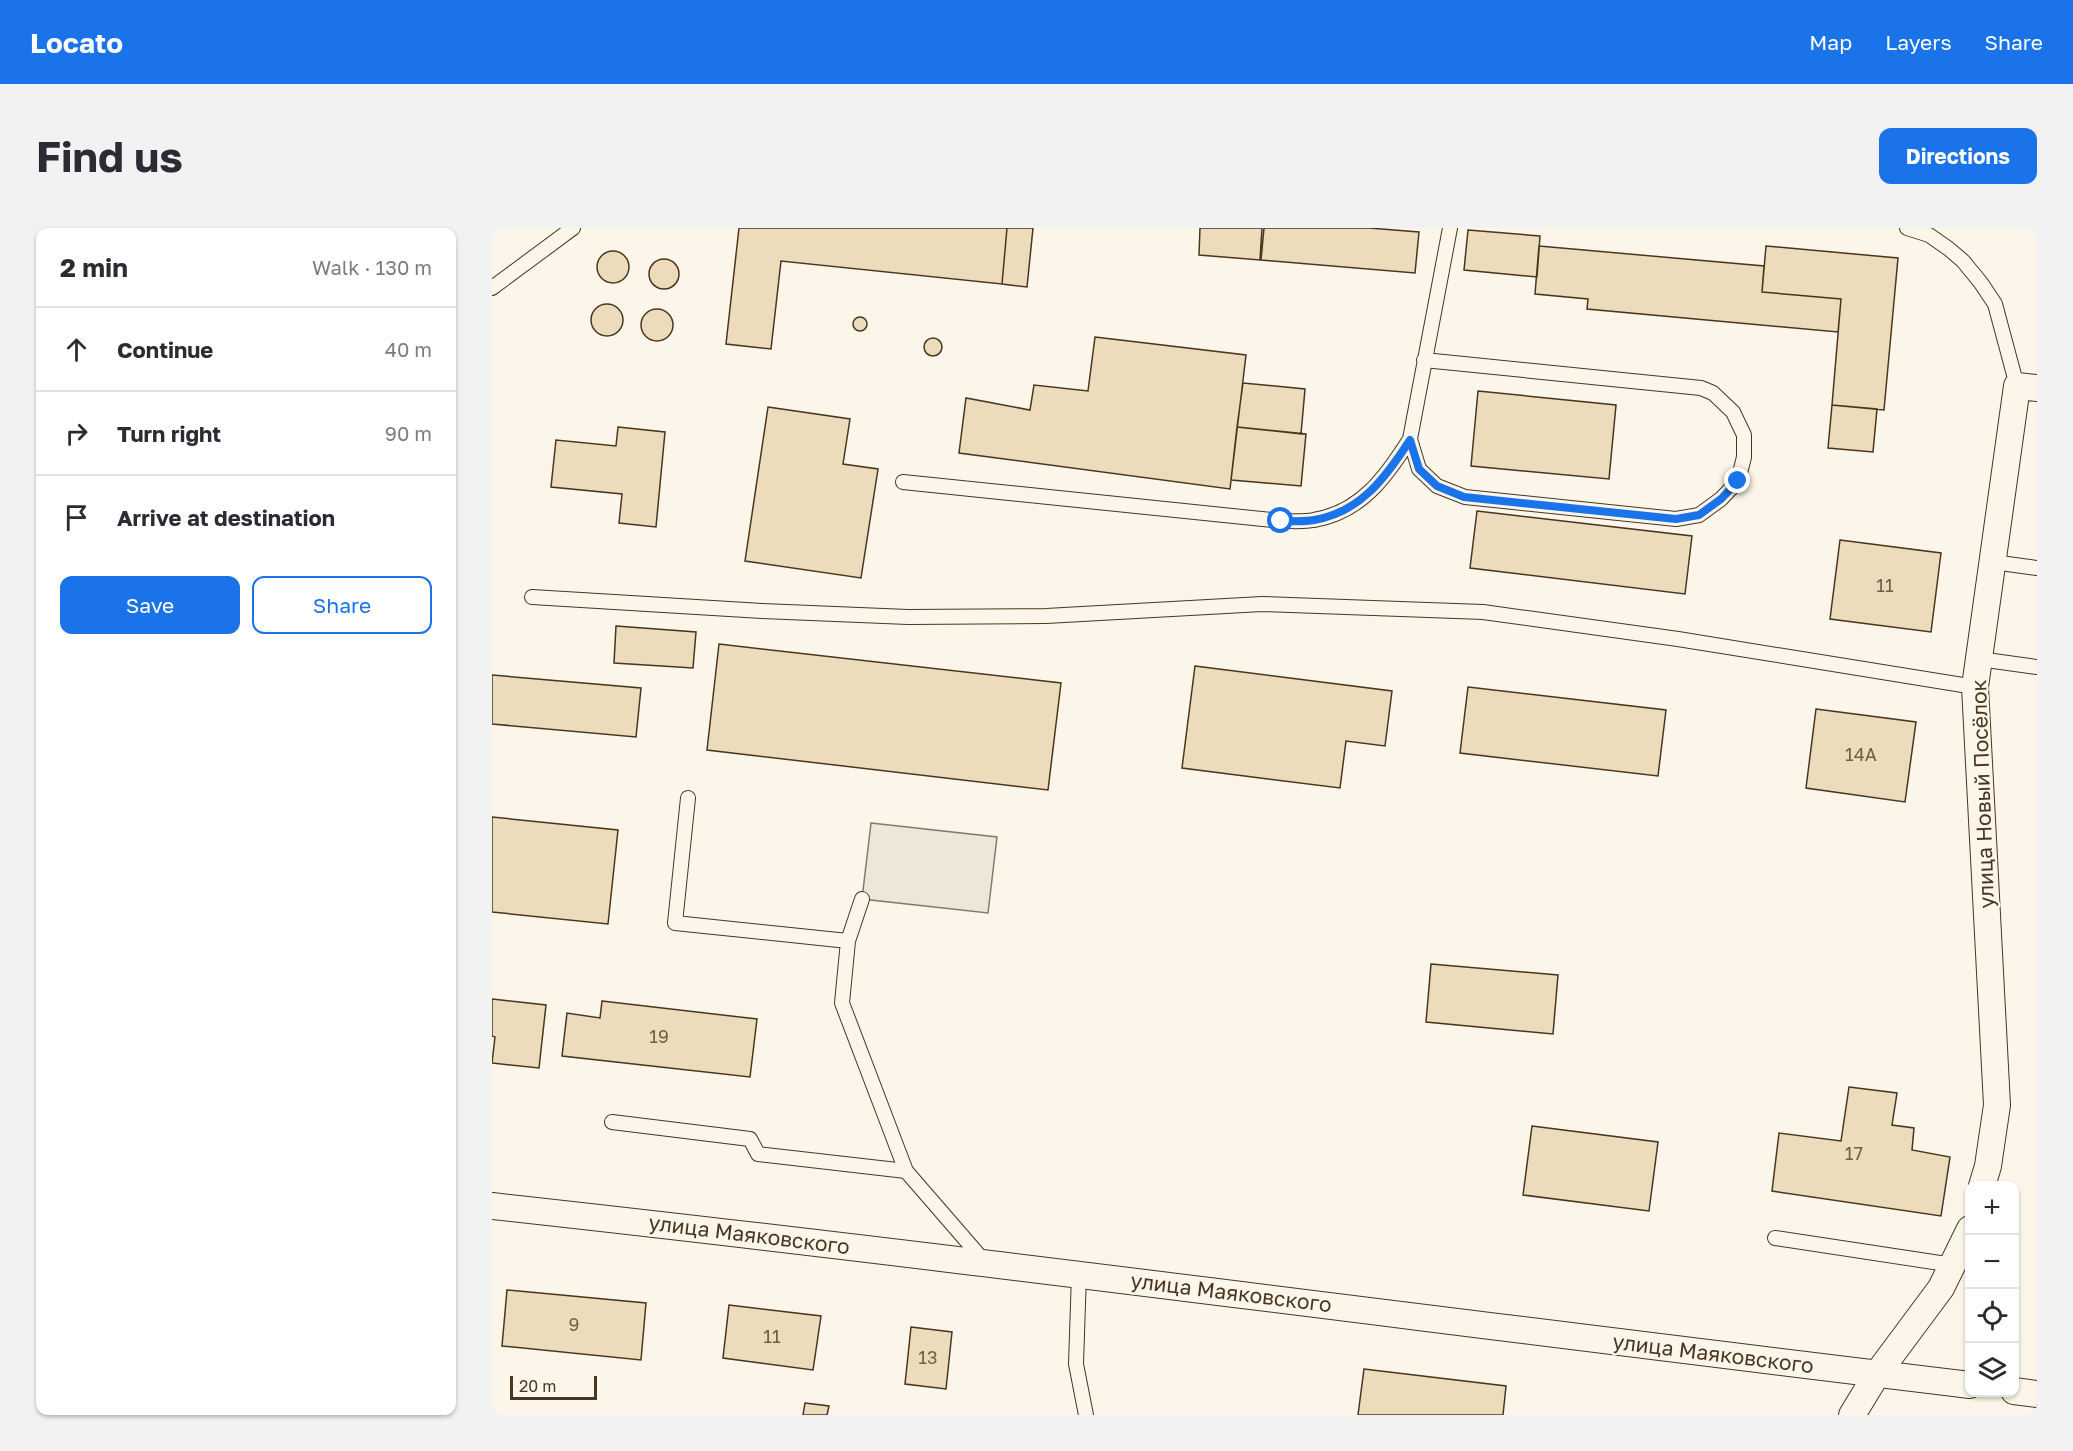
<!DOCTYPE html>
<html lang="en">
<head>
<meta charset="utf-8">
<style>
  :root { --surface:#fff; --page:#f2f2f3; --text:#2b2b33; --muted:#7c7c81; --line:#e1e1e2; --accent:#1a73e8 }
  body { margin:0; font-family:"Golos Text",sans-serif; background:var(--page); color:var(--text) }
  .controls { position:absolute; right:18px; bottom:18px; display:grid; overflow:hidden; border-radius:12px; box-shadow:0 2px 4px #0004 }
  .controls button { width:54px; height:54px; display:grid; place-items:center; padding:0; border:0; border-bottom:2px solid var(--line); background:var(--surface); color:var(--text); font:30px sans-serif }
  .scale { position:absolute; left:18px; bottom:15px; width:87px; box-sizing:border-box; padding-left:6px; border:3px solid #4a3520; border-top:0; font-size:16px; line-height:21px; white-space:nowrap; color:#4a3520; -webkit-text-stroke:4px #fbf6e9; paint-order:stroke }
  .stop { position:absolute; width:18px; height:18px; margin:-14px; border:4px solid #1a73e8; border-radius:50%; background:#fff }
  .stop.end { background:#1a73e8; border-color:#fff; box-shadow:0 2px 6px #0008 }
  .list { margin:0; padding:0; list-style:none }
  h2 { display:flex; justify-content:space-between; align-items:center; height:78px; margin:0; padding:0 24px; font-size:26px }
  h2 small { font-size:20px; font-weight:400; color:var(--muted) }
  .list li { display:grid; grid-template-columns:39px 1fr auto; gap:18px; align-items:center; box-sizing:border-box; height:84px; padding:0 24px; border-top:2px solid var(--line) }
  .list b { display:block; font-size:22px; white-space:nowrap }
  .list em { font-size:20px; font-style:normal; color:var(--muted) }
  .actions { display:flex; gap:12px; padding:18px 24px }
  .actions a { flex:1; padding:14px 0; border:2px solid var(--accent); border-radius:12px; text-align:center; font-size:21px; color:var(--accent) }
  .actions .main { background:var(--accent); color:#fff }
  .icon { flex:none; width:33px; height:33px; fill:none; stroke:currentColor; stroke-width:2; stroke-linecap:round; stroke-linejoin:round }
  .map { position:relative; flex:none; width:1545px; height:1187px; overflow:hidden; border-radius:12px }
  header { display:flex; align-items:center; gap:36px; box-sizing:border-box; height:84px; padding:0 30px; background:var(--accent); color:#fff }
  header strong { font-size:28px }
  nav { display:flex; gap:33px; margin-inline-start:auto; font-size:21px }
  .intro { display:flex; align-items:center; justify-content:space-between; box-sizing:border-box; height:144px; padding:0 36px }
  h1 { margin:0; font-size:42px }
  .button { padding:15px 27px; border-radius:12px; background:var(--accent); color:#fff; font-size:21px; font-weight:700 }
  main { display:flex; gap:36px; padding:0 36px }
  aside { flex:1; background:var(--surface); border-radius:12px; box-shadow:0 2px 4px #0004 }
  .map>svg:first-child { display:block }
  .parking { fill:#ede7d9; stroke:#887966; stroke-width:1.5 }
  .building { fill:#ecdcbc; stroke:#4a3520; stroke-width:1.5 }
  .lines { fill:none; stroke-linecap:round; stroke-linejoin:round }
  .service-casing { stroke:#4a3520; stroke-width:16 }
  .minor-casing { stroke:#4a3520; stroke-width:28 }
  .service { stroke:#fbf6e9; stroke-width:14 }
  .minor { stroke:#fbf6e9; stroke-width:26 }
  .route { stroke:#1a73e8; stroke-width:8 }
  .labels { text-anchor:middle; stroke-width:4.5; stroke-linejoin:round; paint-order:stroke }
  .number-label { font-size:18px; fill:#725f47 }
  .street-label { font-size:21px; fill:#4a3520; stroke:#fbf6e9 }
</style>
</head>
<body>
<header>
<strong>Locato</strong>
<nav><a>Map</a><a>Layers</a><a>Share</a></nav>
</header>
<div class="intro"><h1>Find us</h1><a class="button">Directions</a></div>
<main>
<aside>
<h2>2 min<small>Walk · 130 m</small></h2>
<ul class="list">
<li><svg class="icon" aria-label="ahead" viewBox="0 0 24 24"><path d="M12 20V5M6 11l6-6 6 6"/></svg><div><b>Continue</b></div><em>40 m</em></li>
<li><svg class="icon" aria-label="right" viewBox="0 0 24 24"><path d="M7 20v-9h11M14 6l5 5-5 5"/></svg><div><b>Turn right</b></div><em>90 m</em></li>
<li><svg class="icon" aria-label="arrive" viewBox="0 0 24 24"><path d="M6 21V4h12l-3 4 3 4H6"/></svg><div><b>Arrive at destination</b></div></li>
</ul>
<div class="actions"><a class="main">Save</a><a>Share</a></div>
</aside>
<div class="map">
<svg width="1545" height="1187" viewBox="0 0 1545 1187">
  <rect width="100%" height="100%" fill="#fbf6e9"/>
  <path class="parking" d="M379 595 505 609 496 685 370 671Z"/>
  <path class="building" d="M247 0H515L510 56 289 33 279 121 234 116Z
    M515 0H541L535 59 510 56Z
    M708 0H770L768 32 707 27Z
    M772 0H877L927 4 923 45 769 32Z
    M976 2 1048 8 1045 49 972 42Z
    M1047 18 1272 38 1270 64 1349 71 1346 104 1095 81 1096 71 1043 66Z
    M1274 18 1406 30 1392 182 1340 177 1349 71 1270 64Z
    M105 39a16 16 0 1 1 32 0a16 16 0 1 1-32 0Z
    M157 46a15 15 0 1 1 30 0a15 15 0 1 1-30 0Z
    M99 92a16 16 0 1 1 32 0a16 16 0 1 1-32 0Z
    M149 97a16 16 0 1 1 32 0a16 16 0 1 1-32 0Z
    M361 96a7 7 0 1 1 14 0a7 7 0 1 1-14 0Z
    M603 109 754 127 738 261 467 225 474 170 538 182 542 157 596 163Z
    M432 119a9 9 0 1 1 18 0a9 9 0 1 1-18 0Z
    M751 155 813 161 809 206 745 199Z
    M986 163 1124 177 1117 251 979 238Z
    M1340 177 1385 181 1381 224 1336 220Z
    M276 179 358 191 351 236 386 241 369 350 253 333Z
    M126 199 173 204 164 299 127 295 130 266 59 259 64 212 124 218Z
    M745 199 814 206 809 258 739 252Z
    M985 283 1200 308 1193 366 978 340Z
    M1348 312 1449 325 1439 404 1338 391Z
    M124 398 204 404 201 440 122 435Z
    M227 416 569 455 556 562 215 522Z
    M703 438 900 463 893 518 854 513 848 560 690 540Z
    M0 447 149 460 144 509 0 496Z
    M976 459 1174 482 1166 548 968 525Z
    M1324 481 1424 494 1413 574 1314 560Z
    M0 589 126 602 116 696 0 684Z
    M939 736 1066 747 1061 806 934 794Z
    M0 771 54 777 47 840 0 835 3 809 0 808Z
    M110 773 265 791 258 849 70 828 75 785 108 790Z
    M1357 859 1405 865 1400 897 1422 900 1420 922 1458 929 1449 988 1280 963 1287 905 1349 913Z
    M1040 898 1166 914 1157 983 1031 967Z
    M15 1062 154 1075 149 1132 10 1118Z
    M237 1077 329 1088 321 1142 231 1130Z
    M419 1099 460 1104 454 1161 413 1156Z
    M872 1141 1014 1158 1011 1187H866Z
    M313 1175 337 1178 335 1187H311Z"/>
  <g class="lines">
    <defs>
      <path id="service" d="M1415 0 1437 7 1457 21 1471 33 1489 55 1503 76 1525 158
        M0 60 81 0
        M918 211 927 241 945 258 973 269 1184 291 1207 287 1229 271 1246 253 1252 229V207L1241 184 1221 165 1209 160 932 132
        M411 254 789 293C800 293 812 294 822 292 869 284 894 249 918 211L958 0
        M1501 334 1545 340
        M40 369 270 383 416 389 554 388 770 376 991 384 1186 411 1483 459
        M1487 431 1545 439
        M196 570 183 695 356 713 350 775 414 943 492 1033
        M356 713 370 671
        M120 894 258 911 266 926 414 943
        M1283 1010 1461 1037
        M587 1046 584 1136 594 1187"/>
      <path id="minor" d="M1490 958 1496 938 1505 877 1483 459 1525 158 1545 160
        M0 978C493 1032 985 1098 1478 1157
        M1522 1163 1545 1166
        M1360 1187 1385 1146 1449 1060 1478 1001"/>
    </defs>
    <use href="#service" class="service-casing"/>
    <use href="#minor" class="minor-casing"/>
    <use href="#service" class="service"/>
    <use href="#minor" class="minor"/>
  </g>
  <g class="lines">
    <path class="route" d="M789 293C800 293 812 294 822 292 869 284 894 249 918 212L927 241 945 258 972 269 1184 291 1207 287 1229 271 1246 253"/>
  </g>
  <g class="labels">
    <g class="number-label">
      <text x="1393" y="364">11</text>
      <text x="1369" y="533">14А</text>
      <text x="167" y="815">19</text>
      <text x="1362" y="932">17</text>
      <text x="82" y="1103">9</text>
      <text x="280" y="1115">11</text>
      <text x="436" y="1136">13</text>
    </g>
    <g class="street-label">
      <text transform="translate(1491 566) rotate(-92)" y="7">улица Новый Посёлок</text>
      <text transform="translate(257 1007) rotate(7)" y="7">улица Маяковского</text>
      <text transform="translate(739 1065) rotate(7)" y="7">улица Маяковского</text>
      <text transform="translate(1221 1126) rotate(7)" y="7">улица Маяковского</text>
    </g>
  </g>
</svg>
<div class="controls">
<button>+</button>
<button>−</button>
<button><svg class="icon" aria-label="locate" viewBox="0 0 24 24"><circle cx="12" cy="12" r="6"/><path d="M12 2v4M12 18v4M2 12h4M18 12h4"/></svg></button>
<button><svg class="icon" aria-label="layers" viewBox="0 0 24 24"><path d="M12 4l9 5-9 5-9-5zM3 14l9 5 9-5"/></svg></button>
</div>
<div class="scale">20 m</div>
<div class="stop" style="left:789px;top:293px"></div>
<div class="stop end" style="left:1246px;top:253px"></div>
</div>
</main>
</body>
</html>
